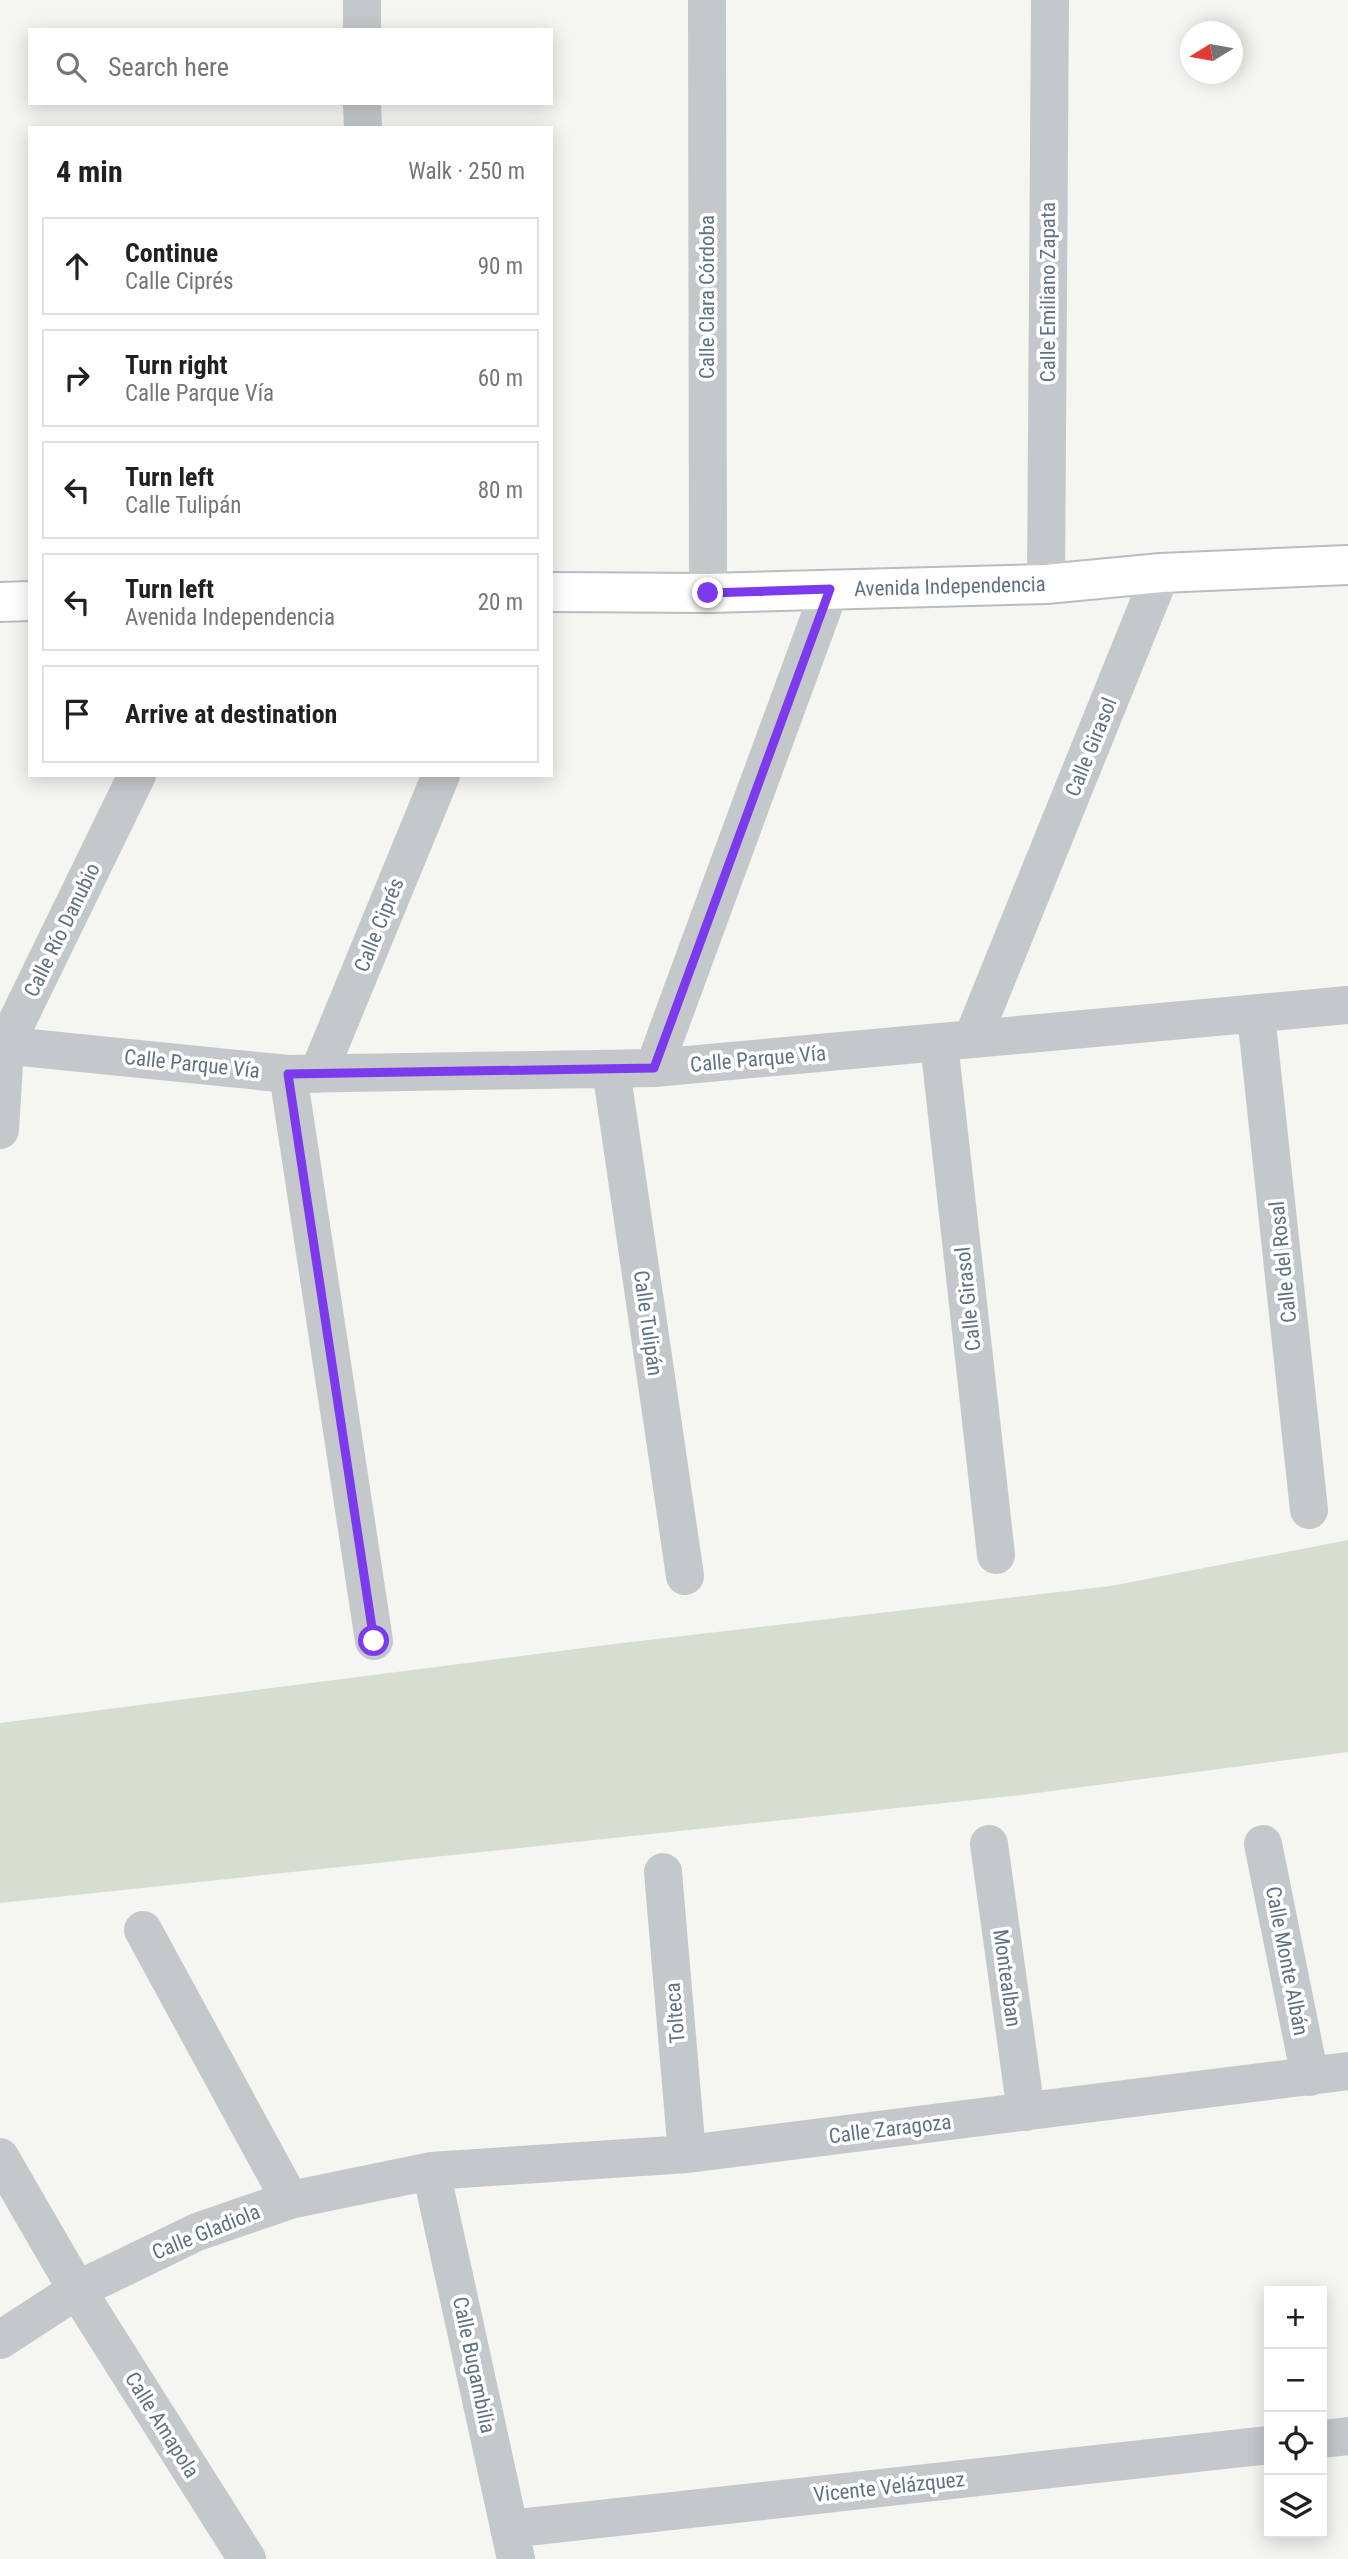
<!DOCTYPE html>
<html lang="en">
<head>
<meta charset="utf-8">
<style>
  :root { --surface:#fff; --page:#f2f2f2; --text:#202124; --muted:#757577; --line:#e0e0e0 }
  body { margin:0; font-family:"Roboto Condensed",sans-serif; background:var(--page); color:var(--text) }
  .controls { position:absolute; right:21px; bottom:21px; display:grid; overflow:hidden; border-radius:0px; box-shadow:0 4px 18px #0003 }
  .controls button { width:63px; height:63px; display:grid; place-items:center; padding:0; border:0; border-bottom:2px solid var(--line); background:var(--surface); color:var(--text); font:35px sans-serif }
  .compass { position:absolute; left:1180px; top:21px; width:63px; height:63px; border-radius:50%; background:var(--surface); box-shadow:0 4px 18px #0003; rotate:259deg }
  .stop { position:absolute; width:21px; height:21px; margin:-16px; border:5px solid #7c3aed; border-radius:50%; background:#fff }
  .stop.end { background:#7c3aed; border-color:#fff; box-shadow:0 2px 7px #0008 }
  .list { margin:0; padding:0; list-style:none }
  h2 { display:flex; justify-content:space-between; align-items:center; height:91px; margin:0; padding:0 28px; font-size:30px }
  h2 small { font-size:23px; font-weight:400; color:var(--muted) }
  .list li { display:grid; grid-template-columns:46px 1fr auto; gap:21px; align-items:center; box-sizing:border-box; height:98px; margin:0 14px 14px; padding:0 14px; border:2px solid var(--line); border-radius:0px }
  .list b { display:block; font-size:26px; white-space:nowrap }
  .list p { margin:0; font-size:23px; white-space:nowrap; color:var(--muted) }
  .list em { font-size:23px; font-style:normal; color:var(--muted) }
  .icon { flex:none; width:38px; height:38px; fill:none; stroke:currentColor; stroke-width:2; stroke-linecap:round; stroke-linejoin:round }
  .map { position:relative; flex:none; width:1348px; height:2559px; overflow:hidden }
  .search { position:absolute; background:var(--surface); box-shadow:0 4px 18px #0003; left:28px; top:28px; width:525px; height:77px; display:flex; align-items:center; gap:18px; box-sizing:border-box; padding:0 24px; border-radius:0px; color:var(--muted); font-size:26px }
  .panel { position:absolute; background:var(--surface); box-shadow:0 4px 18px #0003; left:28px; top:126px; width:525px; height:651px; border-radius:0px }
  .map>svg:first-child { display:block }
  .green { fill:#d5ded1 }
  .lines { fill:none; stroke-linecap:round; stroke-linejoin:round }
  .secondary-casing { stroke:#b8bdc2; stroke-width:42 }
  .street { stroke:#c4c8cb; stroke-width:38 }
  .secondary { stroke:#fff; stroke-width:38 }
  .route { stroke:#7c3aed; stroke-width:9 }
  .labels { text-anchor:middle; stroke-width:7; stroke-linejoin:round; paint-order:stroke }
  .street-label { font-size:21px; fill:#617285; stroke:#fff }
</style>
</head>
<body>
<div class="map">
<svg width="1348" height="2559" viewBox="0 0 1348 2559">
  <rect width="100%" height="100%" fill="#f5f5f1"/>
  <path class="green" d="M1348 1540V1752L1029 1794 0 1903V1723L614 1644 1111 1586Z"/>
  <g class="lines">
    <defs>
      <g id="secondary">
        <path id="s1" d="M551 592 708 593 1046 584 1161 573 1348 565"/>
        <path d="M0 602 30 601"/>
      </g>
    </defs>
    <use href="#secondary" class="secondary-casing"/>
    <path class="street" d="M362 0V30
      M707 0 708 593
      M362 103 363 128
      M1046 584 1050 0
      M1256 1015 1309 1510
      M973 1037 1161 573
      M939 1043 996 1555
      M0 1045 288 1074 654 1068 1348 1005
      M654 1068 830 589
      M611 1069 685 1576
      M288 1074 374 1641
      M318 1074 441 775
      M0 1130 5 1046 137 775
      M989 1844 1026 2112
      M1263 1844 1310 2077
      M663 1872 687 2154
      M143 1930 290 2200
      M0 2157 77 2290 247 2559
      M431 2171 516 2559
      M0 2340 77 2290 197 2232 290 2200 431 2171 687 2154 1348 2071
      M1322 2439 1348 2436
      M509 2529 1269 2445"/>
    <use href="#secondary" class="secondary"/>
  </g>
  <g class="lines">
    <path class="route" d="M374 1641 288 1074 654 1068 830 589 708 593"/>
  </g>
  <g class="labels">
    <g class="street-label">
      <text transform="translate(1048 292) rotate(-90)" y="7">Calle Emiliano Zapata</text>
      <text transform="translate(707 297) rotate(-90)" y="7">Calle Clara Córdoba</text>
      <text dy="7" stroke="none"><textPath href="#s1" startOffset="399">Avenida Independencia</textPath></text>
      <text transform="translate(1091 747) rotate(-68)" y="7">Calle Girasol</text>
      <text transform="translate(379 925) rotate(-68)" y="7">Calle Ciprés</text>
      <text transform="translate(62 930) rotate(-64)" y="7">Calle Río Danubio</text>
      <text transform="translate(758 1059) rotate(-5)" y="7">Calle Parque Vía</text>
      <text transform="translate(192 1064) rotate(6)" y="7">Calle Parque Vía</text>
      <text transform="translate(1283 1262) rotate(-96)" y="7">Calle del Rosal</text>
      <text transform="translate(968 1299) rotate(-96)" y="7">Calle Girasol</text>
      <text transform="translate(648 1323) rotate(82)" y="7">Calle Tulipán</text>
      <text transform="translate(1287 1961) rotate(79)" y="7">Calle Monte Albán</text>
      <text transform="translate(1007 1978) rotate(82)" y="7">Montealban</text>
      <text transform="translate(675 2013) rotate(-95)" y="7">Tolteca</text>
      <text transform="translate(890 2129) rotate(-7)" y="7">Calle Zaragoza</text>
      <text transform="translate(206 2232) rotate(-22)" y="7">Calle Gladiola</text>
      <text transform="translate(474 2365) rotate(78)" y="7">Calle Bugambilia</text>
      <text transform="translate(162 2425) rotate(58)" y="7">Calle Amapola</text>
      <text transform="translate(889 2487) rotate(-6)" y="7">Vicente Velázquez</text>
    </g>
  </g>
</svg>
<div class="controls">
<button>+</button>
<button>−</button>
<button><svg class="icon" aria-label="locate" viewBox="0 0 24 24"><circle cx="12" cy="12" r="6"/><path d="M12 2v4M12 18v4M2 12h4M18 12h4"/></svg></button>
<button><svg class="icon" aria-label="layers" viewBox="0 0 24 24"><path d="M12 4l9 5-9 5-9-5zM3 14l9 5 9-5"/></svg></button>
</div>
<svg class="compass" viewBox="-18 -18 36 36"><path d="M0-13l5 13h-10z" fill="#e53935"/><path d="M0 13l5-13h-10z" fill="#757577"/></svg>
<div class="stop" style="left:374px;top:1641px"></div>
<div class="stop end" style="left:708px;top:593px"></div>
<div class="search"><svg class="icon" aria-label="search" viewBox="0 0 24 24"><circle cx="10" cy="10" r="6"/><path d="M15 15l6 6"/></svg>Search here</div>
<section class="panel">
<h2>4 min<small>Walk · 250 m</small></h2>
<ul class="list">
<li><svg class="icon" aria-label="ahead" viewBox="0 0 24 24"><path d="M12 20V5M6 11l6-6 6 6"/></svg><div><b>Continue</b><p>Calle Ciprés</p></div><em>90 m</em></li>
<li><svg class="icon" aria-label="right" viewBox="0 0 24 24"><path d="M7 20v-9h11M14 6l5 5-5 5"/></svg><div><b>Turn right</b><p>Calle Parque Vía</p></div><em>60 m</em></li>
<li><svg class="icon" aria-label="left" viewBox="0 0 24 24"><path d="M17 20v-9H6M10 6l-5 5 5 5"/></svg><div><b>Turn left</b><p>Calle Tulipán</p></div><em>80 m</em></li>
<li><svg class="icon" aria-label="left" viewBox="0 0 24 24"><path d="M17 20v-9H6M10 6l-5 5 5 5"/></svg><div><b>Turn left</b><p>Avenida Independencia</p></div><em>20 m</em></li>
<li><svg class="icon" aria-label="arrive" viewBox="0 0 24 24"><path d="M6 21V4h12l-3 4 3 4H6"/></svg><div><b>Arrive at destination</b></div></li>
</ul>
</section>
</div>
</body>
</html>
